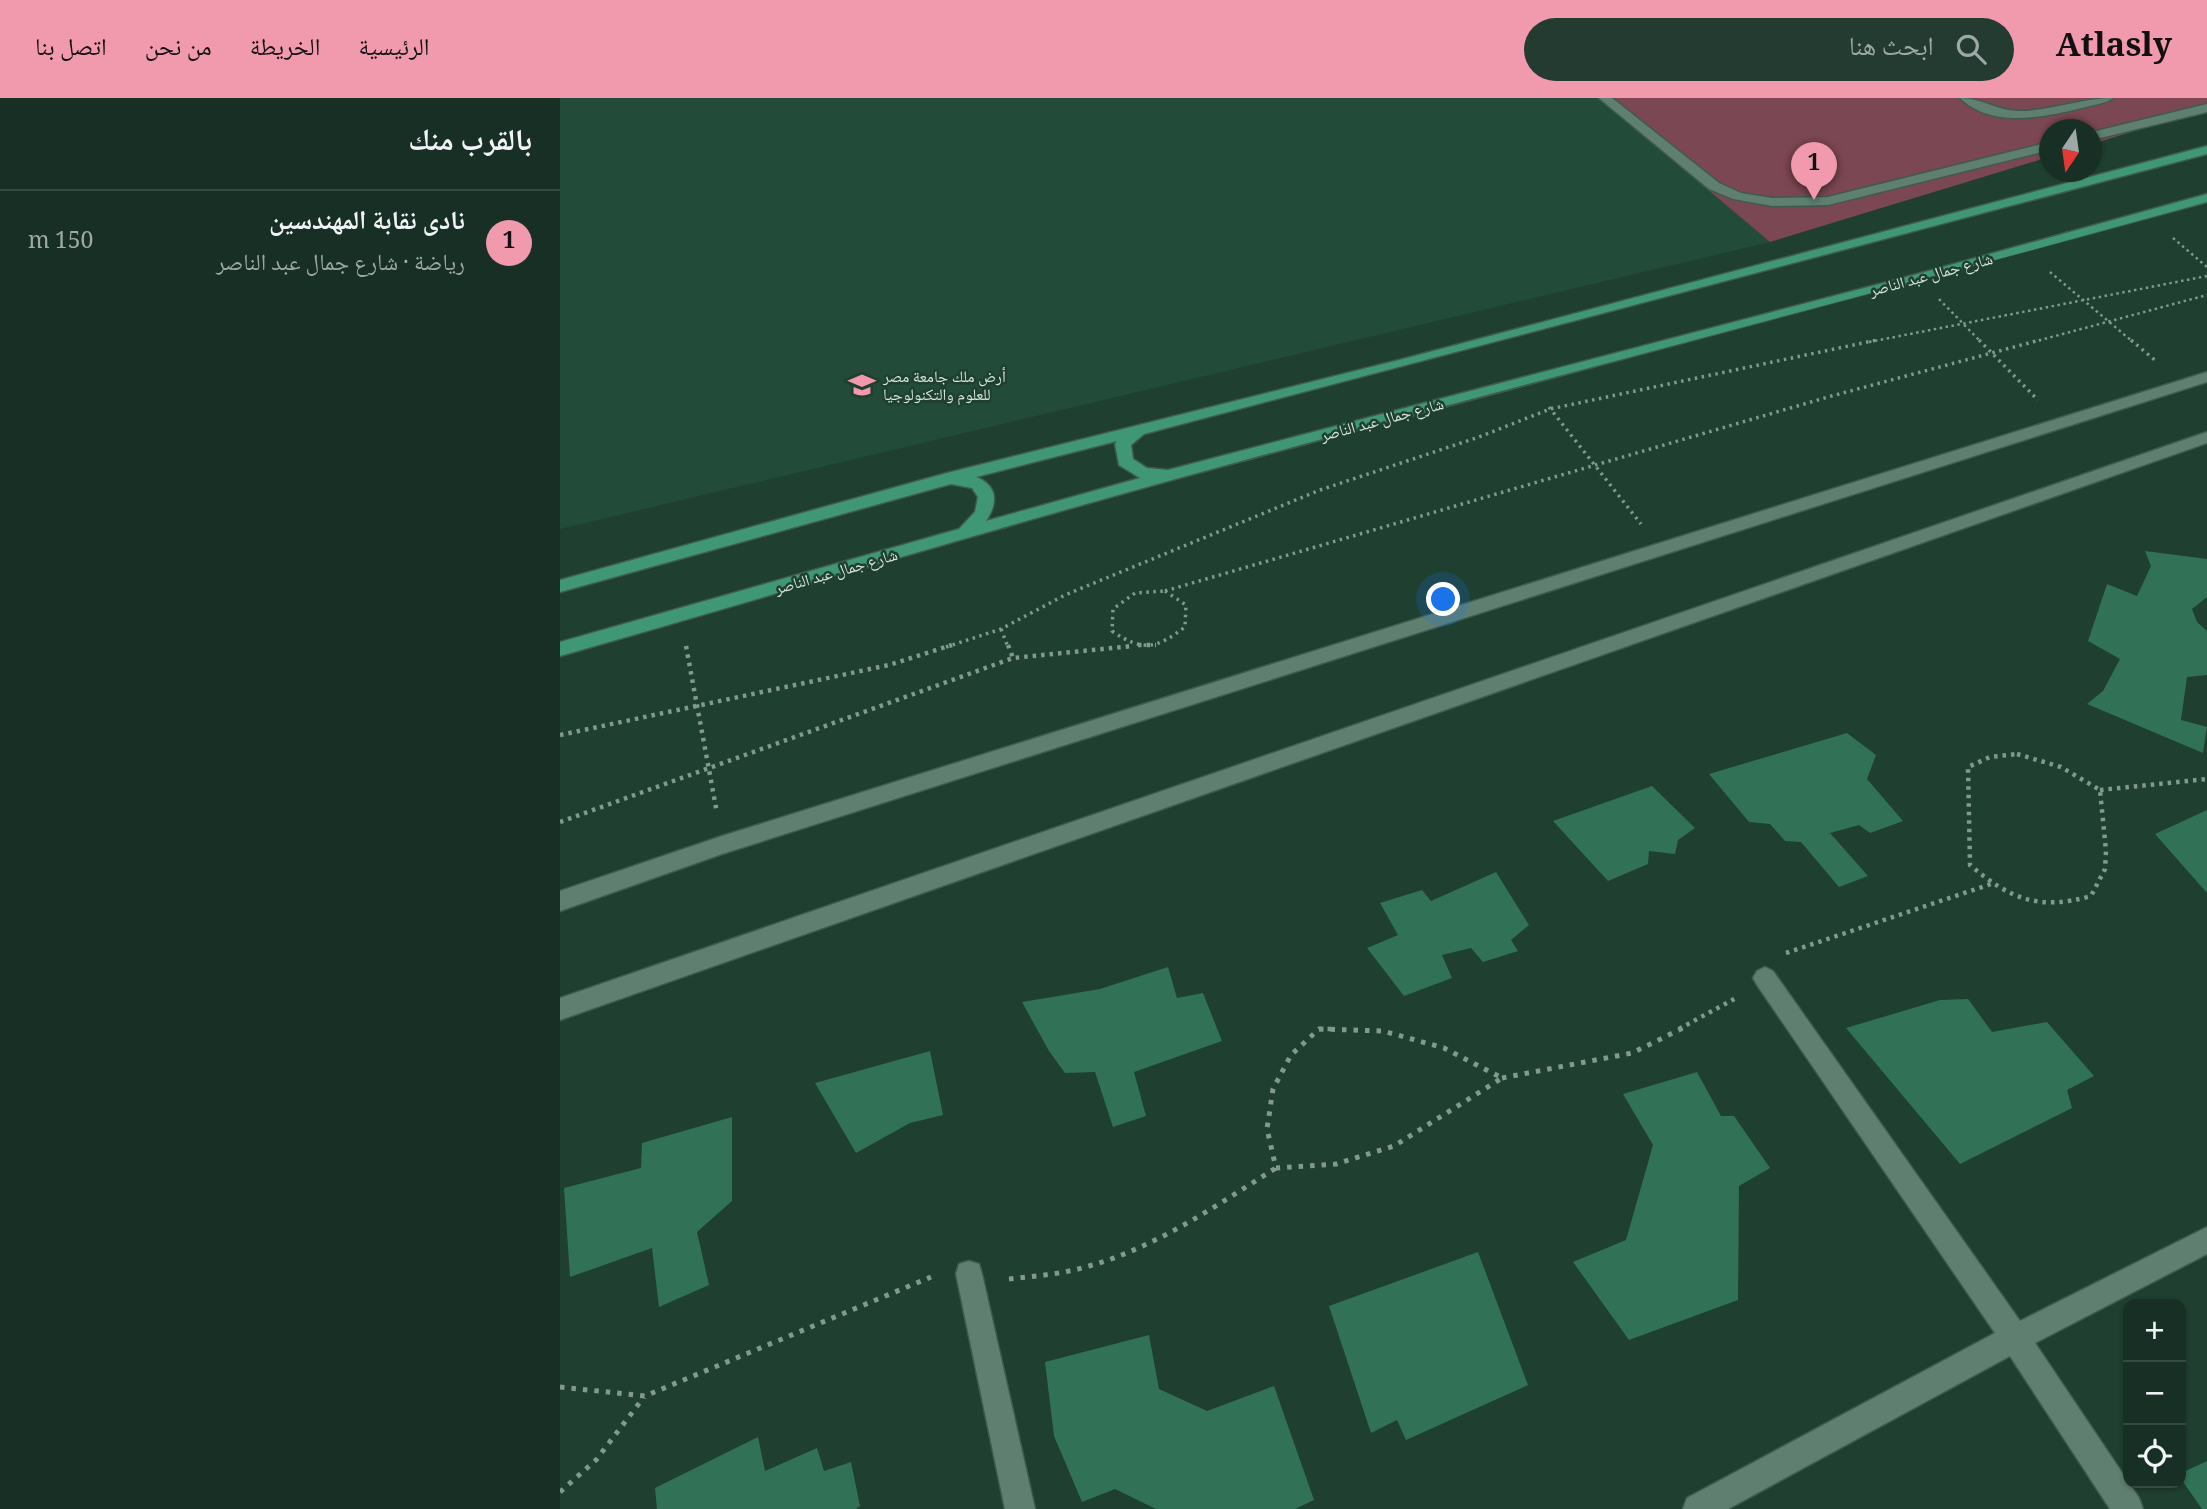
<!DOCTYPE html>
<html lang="ar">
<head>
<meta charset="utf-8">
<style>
  :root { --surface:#172f25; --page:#243b32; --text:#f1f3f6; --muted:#9ea9a7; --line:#364a42; --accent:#f29aad }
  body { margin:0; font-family:Georgia,"Noto Naskh Arabic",serif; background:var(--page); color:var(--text); direction:rtl }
  .controls { position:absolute; right:21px; bottom:21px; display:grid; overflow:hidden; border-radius:14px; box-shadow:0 2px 5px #0004 }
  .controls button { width:63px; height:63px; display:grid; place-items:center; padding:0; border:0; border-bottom:2px solid var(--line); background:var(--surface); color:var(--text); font:35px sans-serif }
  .compass { position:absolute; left:1479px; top:21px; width:63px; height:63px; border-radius:50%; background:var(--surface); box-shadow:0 2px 5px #0004; rotate:193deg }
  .you { position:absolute; left:884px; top:502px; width:24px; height:24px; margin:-18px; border:5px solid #fff; border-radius:50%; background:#1a73e8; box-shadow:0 0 0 10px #1a73e833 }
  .badge { display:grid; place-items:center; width:46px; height:46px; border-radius:50%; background:var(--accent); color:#111; font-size:23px; font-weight:700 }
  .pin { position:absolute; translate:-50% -58px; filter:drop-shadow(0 2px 4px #0008) }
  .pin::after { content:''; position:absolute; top:37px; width:24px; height:21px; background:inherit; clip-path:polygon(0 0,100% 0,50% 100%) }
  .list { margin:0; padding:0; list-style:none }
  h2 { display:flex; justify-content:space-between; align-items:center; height:91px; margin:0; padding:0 28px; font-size:30px }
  h2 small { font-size:23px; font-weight:400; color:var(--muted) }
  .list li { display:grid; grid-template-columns:46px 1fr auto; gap:21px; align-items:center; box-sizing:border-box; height:105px; padding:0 28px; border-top:2px solid var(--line) }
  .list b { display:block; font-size:26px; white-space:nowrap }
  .list p { margin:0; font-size:23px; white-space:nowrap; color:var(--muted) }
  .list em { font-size:23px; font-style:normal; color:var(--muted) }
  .icon { flex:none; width:38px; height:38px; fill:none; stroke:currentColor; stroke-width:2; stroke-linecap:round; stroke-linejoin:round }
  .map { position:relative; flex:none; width:1647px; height:1411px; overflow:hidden; direction:ltr }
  header { display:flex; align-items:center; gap:42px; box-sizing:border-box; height:98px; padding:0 35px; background:var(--accent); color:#111 }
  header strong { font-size:33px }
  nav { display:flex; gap:38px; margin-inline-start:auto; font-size:24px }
  .search { width:490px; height:63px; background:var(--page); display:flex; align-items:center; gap:18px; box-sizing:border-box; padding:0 24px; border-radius:38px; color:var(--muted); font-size:26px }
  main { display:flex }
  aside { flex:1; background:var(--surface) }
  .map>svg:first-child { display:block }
  .built { fill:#234b3a }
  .green { fill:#7b4752 }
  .building { fill:#317156 }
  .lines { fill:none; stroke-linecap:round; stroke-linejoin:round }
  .minor-casing { stroke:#3e5b50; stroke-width:3 }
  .major-casing { stroke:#3e5b50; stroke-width:3 }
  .path-far3 { stroke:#81998e; stroke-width:2.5; stroke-dasharray:2.5 3.5; stroke-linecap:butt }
  .path-far2 { stroke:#81998e; stroke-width:3.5; stroke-dasharray:2.5 4.5; stroke-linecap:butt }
  .path-far1 { stroke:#81998e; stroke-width:4.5; stroke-dasharray:3.5 5; stroke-linecap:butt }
  .path { stroke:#81998e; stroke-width:5; stroke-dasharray:4.5 7; stroke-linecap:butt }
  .minor { fill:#5f8070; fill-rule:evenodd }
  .major { fill:#409775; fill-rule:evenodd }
  .labels { text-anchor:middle; stroke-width:5; stroke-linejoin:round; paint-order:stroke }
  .far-street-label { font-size:16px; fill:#d4e6dd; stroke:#1f3f31 }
  .far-poi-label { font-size:16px; fill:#d4e6dd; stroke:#1f3f31; text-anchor:start }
</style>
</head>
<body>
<header>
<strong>Atlasly</strong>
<div class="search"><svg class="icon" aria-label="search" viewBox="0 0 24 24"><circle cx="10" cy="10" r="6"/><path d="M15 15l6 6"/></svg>ابحث هنا</div>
<nav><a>الرئيسية</a><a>الخريطة</a><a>من نحن</a><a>اتصل بنا</a></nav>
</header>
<main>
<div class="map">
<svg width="1647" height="1411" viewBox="0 0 1647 1411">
  <rect width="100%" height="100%" fill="#1f3f31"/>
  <path class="built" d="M0 0H1039L1210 144 0 431Z"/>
  <path class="green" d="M1039 0H1647V11L1532 46V32H1490L1489 59 1210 144Z"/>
  <path class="building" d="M1585 453 1647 461V499L1632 511 1637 524 1647 533V577L1627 579 1621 622 1647 629 1643 655 1527 606 1543 593 1560 561 1528 543 1547 486 1577 498 1591 468Z
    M1287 635 1316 657 1307 681 1343 723 1310 735 1299 727 1270 735 1308 778 1279 789 1241 744 1225 743 1210 726 1189 724 1149 676Z
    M1092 688 1135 730 1118 742 1115 756 1089 753 1088 766 1048 783 993 723Z
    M1647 712V795L1595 736Z
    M936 774 969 827 951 842 958 853 923 864 911 850 882 857 892 880 844 898 807 850 838 837 820 805 862 792 871 803Z
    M608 869 617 900 643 895 662 943 574 974 586 1018 553 1029 535 974 505 975 489 953 462 904 540 891Z
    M1408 901 1432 934 1487 924 1534 978 1507 992 1512 1010 1400 1066 1286 930 1380 902Z
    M370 953 383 1017 350 1025 296 1055 255 985Z
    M1137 974 1161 1018H1174L1210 1070 1179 1088 1178 1202 1069 1242 1013 1164 1066 1142 1093 1047 1063 996Z
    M172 1019V1103L137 1134 149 1187 99 1209 92 1150 10 1179 4 1090 81 1070 82 1045Z
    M918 1154 968 1287 846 1342 837 1322 811 1335 769 1208Z
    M589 1237 599 1291 647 1313 714 1288 754 1402 735 1411H596L555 1391 522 1404 494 1338 485 1264Z
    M198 1339 205 1373 257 1350 264 1373 291 1364 300 1408 296 1411H97L95 1390Z
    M1647 1363V1411H1642L1621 1381V1375Z"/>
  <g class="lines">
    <defs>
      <path id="minor" d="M1039 0H1052L1159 85 1181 95 1212 100 1268 99 1490 44V52L1268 107 1212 108 1173 101 1149 91Z
        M1400 0C1421 0 1438 13 1459 13 1491 13 1521 0 1553 0 1545 6 1532 7 1522 10 1484 19 1432 31 1400 0Z
        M1647 6V14L1532 42V34Z
        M1647 274V284L162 756 0 813V793L162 738Z
        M1647 334V345L0 922V900Z
        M1205 869 1213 873 1460 1223 1647 1129V1156L1475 1245 1579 1400 1583 1411H1550L1450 1258 1168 1411H1123L1127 1400 1435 1235 1197 887 1193 880 1197 873Z
        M409 1163 419 1166 422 1176 475 1411H445L396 1176 399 1166Z"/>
      <path id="major" d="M1647 48V56L584 336 571 347 573 361 587 370 608 372 1354 177 1647 96V104C1305 199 961 286 619 380 412 437 206 499 0 558V544L399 431 415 414 418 399 412 390 391 386 0 494V482L387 375 843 261ZM557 343 555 346 559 367 580 380 426 423C438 405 438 388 416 379Z"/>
    </defs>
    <use href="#minor" class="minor-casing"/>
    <use href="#major" class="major-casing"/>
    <path class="path-far3" d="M1613 140 1647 169
      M1490 174 1573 244
      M1379 201 1421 244
      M1309 244 1647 178
      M1473 244 1647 197"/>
    <path class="path-far2" d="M1419 242 1478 302
      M1571 242 1596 263
      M989 309 1081 426
      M605 493 626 507 625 529C596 551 583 554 552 533L553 511 575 495Z
      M605 493 1268 299 1480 242
      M441 531 448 549
      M386 549 441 531 505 497 760 392 919 339 990 311 1317 242
      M566 549 572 548"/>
    <path class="path-far1" d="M448 547 453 560
      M578 547H596
      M126 548 157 715
      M0 637 329 567 392 547
      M1457 656 1501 669 1540 692 1546 753 1545 771 1531 798C1479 813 1450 801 1410 767L1408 669 1430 659Z
      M1540 692 1647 681
      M0 724 453 560 572 548
      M1226 855 1431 786
      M759 931H771
      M1119 931 1176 900"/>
    <path class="path" d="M759 931 823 933 884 950 942 980 834 1048 776 1066 716 1070 707 1031 713 991 731 957Z
      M942 980 1072 955 1123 930
      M449 1181C476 1178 503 1176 529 1168 597 1149 657 1107 716 1070
      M0 1289 85 1298 371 1179
      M0 1394 36 1362 84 1299"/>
    <use href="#minor" class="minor"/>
    <use href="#major" class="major"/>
  </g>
  <defs>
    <symbol id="university-bare" viewBox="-9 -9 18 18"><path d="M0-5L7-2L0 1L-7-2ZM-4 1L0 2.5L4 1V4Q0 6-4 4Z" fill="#f29aad" stroke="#1f3f31" stroke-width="2.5" paint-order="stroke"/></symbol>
  </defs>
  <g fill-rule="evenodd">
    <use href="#university-bare" x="283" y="268" width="38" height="38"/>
  </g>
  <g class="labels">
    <g class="far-street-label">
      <text transform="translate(1371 176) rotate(-15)" y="6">شارع جمال عبد الناصر</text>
      <text transform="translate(822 321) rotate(-15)" y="6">شارع جمال عبد الناصر</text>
      <text transform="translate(276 473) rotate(-16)" y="6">شارع جمال عبد الناصر</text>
    </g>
    <g class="far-poi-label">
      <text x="323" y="284">أرض ملك جامعة مصر<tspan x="323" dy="18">للعلوم والتكنولوجيا</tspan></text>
    </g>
  </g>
</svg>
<div class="controls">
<button>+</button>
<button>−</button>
<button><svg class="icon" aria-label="locate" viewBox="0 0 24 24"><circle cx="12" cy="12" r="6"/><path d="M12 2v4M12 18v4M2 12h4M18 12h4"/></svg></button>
</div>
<svg class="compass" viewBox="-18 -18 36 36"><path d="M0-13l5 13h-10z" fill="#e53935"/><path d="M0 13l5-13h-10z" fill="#9ea9a7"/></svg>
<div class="you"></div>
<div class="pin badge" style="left:1254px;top:102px">1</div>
</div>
<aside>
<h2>بالقرب منك<small></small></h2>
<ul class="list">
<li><span class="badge">1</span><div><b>نادى نقابة المهندسين</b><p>رياضة · شارع جمال عبد الناصر</p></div><em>150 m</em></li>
</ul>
</aside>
</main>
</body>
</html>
